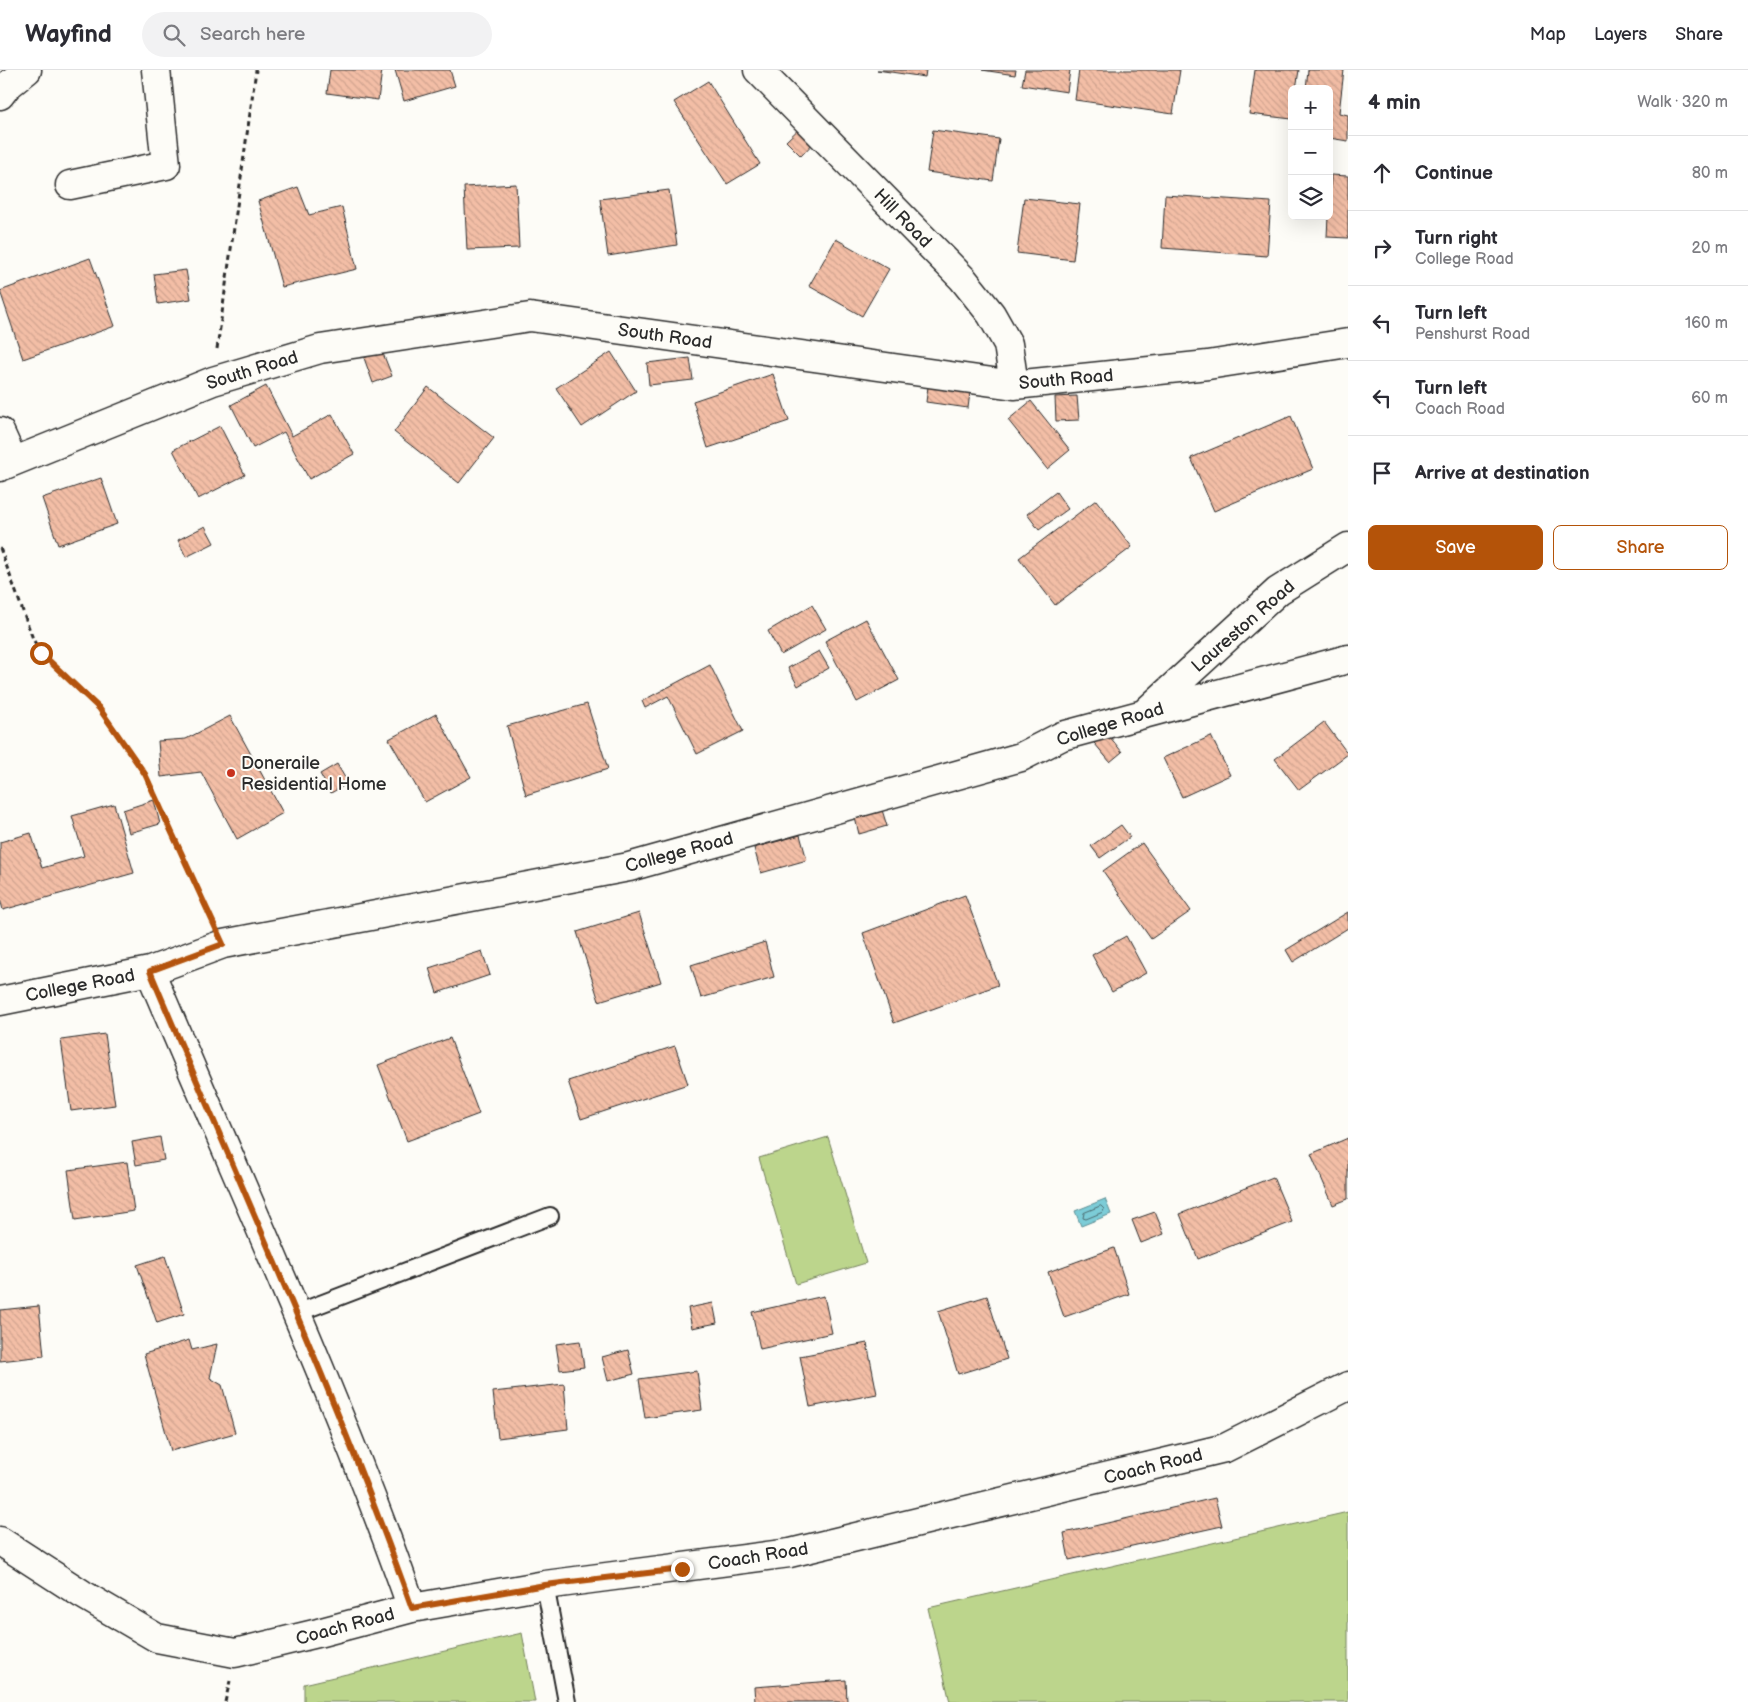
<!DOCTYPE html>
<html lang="en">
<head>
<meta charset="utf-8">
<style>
  :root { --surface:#fff; --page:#f2f2f3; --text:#2b2b33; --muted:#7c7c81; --line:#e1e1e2; --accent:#b45309 }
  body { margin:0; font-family:"Balsamiq Sans",sans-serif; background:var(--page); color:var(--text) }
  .controls { position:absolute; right:15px; top:15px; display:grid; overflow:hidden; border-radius:8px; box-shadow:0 5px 20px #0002 }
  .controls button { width:45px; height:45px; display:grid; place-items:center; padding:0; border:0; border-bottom:1px solid var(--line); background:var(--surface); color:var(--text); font:25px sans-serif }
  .stop { position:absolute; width:15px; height:15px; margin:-11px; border:4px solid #b45309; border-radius:50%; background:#fff }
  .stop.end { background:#b45309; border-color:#fff; box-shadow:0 1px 5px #0008 }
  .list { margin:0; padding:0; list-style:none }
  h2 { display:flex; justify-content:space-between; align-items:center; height:65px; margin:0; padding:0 20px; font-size:21px }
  h2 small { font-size:16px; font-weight:400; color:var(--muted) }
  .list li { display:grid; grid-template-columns:32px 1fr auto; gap:15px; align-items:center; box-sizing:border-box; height:75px; padding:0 20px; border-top:1px solid var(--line) }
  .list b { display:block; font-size:19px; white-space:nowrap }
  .list p { margin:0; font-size:16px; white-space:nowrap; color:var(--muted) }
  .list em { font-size:16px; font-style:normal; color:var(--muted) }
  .actions { display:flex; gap:10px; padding:15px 20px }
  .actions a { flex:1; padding:11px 0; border:1px solid var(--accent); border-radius:8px; text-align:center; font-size:18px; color:var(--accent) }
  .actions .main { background:var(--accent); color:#fff }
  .icon { flex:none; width:28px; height:28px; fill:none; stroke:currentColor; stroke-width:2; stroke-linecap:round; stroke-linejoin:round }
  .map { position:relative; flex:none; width:1348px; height:1632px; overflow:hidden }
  header { display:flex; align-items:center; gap:30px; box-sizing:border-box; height:70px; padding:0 25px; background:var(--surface); border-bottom:1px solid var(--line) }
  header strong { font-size:24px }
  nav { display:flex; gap:28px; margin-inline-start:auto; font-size:18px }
  .search { width:350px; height:45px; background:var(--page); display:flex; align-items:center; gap:12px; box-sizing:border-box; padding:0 18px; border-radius:28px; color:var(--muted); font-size:19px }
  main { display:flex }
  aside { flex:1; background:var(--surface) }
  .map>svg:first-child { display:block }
  .garden { fill:#bcd58c; stroke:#74805c }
  .water { fill:#7cccd7; stroke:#5c8c92 }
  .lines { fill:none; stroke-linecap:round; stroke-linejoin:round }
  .shore { stroke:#4b6b70; stroke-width:1 }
  .building { fill:url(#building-back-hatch); stroke:#2b2b2b }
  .lane-casing { stroke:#2b2b2b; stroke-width:20 }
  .street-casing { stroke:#2b2b2b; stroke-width:31 }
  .path { stroke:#2b2b2b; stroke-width:3; stroke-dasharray:5 4; stroke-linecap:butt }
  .lane { stroke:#fdfcf7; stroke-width:16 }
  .street { stroke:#fdfcf7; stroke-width:28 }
  .route { stroke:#b45309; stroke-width:6 }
  .poi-dot { fill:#c8321e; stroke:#fdfcf7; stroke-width:2 }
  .labels { text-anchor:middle; stroke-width:4; stroke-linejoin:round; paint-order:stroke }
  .street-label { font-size:18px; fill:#2b2b2b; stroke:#fdfcf7 }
  .poi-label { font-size:18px; fill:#2b2b2b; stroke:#fdfcf7; text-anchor:start }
</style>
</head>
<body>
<header>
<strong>Wayfind</strong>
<div class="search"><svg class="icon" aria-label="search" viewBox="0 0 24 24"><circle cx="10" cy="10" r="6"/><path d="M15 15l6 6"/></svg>Search here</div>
<nav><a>Map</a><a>Layers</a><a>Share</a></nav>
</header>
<main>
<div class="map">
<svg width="1348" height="1632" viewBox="0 0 1348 1632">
  <defs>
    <pattern id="building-back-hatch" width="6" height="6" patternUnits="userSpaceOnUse" patternTransform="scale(1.25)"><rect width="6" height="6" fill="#f3bea6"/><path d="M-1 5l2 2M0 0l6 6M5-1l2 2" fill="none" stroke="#d0a38f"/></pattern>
  </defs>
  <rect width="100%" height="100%" fill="#fdfcf7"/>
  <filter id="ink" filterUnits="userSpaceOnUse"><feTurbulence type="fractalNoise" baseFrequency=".02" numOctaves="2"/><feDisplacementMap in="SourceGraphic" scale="10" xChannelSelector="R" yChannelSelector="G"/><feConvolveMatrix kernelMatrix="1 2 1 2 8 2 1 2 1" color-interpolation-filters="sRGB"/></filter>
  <g filter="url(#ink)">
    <path class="garden" d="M828 1067 866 1193 796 1214 759 1088Z
      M1348 1442V1632H950L928 1538Z
      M522 1563 535 1632H304V1614Z"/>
    <path class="water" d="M1105 1129 1111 1144 1081 1156 1075 1141Z"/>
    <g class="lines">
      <path class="shore" d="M1101 1136 1104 1139 1103 1142 1086 1149 1083 1148 1084 1143Z"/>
    </g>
    <path class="building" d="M330 0H382L378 30 327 23Z
      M395 0H450L455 16 404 31Z
      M877 0H926L925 7Z
      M982 0H1016L1015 5Z
      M1025 0H1070L1067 22 1022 15Z
      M1079 0H1180L1173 44 1075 30Z
      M1255 0H1299L1296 19H1292V49L1249 44Z
      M1308 0H1344L1339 43 1348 45V71L1329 68V19H1306Z
      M708 11 760 94 727 114 674 32Z
      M804 54 818 68 801 86 786 71Z
      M933 60 999 69 993 111 927 102Z
      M1331 105 1348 106V168L1327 167 1328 146H1329Z
      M516 114 519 178 467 180 464 117Z
      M298 117 309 145 342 137 357 199 282 217 258 131Z
      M669 120 677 175 608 186 600 129Z
      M1165 125 1271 132 1267 186 1162 178Z
      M1024 128 1080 134 1073 190 1017 183Z
      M836 169 889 199 862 246 809 216Z
      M90 188 115 256 23 289 0 221Z
      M186 200 191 229 158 234 154 204Z
      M382 281 392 306 373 313 364 288Z
      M611 282 636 321 582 357 556 318Z
      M690 288 693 310 649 315 647 293Z
      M773 304 789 351 708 378 693 331Z
      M929 309 971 315 968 338 926 332Z
      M266 316 292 366 332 344 354 384 309 409 284 362 253 378 231 335Z
      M428 317 494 368 459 413 394 362Z
      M1077 326 1079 350 1056 351 1055 327Z
      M1031 331 1070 380 1047 399 1008 350Z
      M1291 346 1313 399 1214 441 1191 388Z
      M220 356 245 405 198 429 173 380Z
      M101 408 117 454 58 475 42 428Z
      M1056 422 1068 439 1039 460 1027 444Z
      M1096 430 1132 477 1055 535 1019 488Z
      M205 456 214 473 186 487 178 470Z
      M812 535 826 559 781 585 768 561Z
      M866 549 899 610 857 632 825 571Z
      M819 581 829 598 798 616 788 598Z
      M710 595 743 661 697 684 668 626 645 638 642 631Z
      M587 634 608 699 526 725 507 656Z
      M436 644 471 707 425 732 389 669Z
      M230 646 283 743 237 769 201 702 161 707 158 671 186 669Z
      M1324 652 1348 684 1299 720 1275 689Z
      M1102 657 1122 682 1110 692 1090 668Z
      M1211 666 1230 705 1182 727 1163 688Z
      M337 694 348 713 331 723 320 704Z
      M154 730 160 754 129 763 123 740Z
      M114 734 134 803 3 840 0 829V772L31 763 42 798 84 786 72 746Z
      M882 740 887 756 859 764 855 748Z
      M1121 755 1130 767 1100 788 1091 776Z
      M800 765 807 790 761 803 754 778Z
      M1142 773 1191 841 1151 869 1103 801Z
      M965 825 998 915 894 953 863 863Z
      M1348 842V858L1293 892 1286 880Z
      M639 843 661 912 599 931 577 862Z
      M1126 866 1146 903 1112 922 1092 885Z
      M765 872 774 907 701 928 691 895Z
      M482 881 490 905 437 923 429 898Z
      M105 964 115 1035 71 1041 61 970Z
      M450 968 479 1044 407 1071 378 995Z
      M675 976 688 1014 581 1049 568 1011Z
      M160 1067 164 1090 136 1095 132 1072Z
      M1348 1068V1129L1333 1135 1311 1084Z
      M127 1092 134 1141 75 1150 68 1100Z
      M1273 1107 1292 1152 1198 1189 1180 1144Z
      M1155 1142 1164 1164 1141 1173 1132 1150Z
      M1114 1178 1129 1224 1064 1247 1048 1202Z
      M165 1186 184 1244 157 1253 137 1195Z
      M824 1226 832 1263 760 1279 752 1242Z
      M987 1226 1007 1289 958 1304 938 1241Z
      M713 1233 717 1253 692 1258 688 1238Z
      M39 1236 44 1286 0 1291V1240Z
      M189 1270 192 1280 217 1274 210 1308 222 1315 235 1363 171 1381 144 1284Z
      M580 1271 584 1297 560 1300 556 1274Z
      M867 1273 877 1324 810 1337 800 1286Z
      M628 1280 634 1304 608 1311 602 1287Z
      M697 1301 702 1340 645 1348 639 1309Z
      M564 1314 568 1359 498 1368 493 1322Z
      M1215 1428 1222 1456 1069 1490 1064 1463Z
      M846 1610 847 1632H755L754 1617Z"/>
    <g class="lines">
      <defs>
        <path id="lane" d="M297 1243 550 1146
          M545 1515 567 1632"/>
        <path id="street" d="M758 0 963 209 991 244 1008 274 1014 315
          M0 25 7 16 27 0
          M70 115 166 95 156 0
          M0 362 13 391
          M0 397 213 311 320 279 530 247 1014 315 1208 295 1348 273
          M1148 640 1278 521 1348 477
          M150 901C239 1113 336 1322 412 1538
          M0 931 150 901 223 874 629 797 1021 687 1062 666 1348 589
          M0 1471 82 1524 157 1568 235 1583 318 1563 412 1538 545 1515 790 1483 1225 1378 1348 1316"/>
      </defs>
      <use href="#lane" class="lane-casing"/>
      <use href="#street" class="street-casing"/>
      <path class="path" d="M217 279 256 0
        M0 478 33 569 41 583 99 638 145 704 211 848
        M225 1632 230 1611"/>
      <use href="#lane" class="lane"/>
      <use href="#street" class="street"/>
    </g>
  </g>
  <g class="lines" filter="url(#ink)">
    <path class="route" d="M41 583 99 638 145 704 223 874 150 901C239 1113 335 1322 412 1538L545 1515 682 1499"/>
  </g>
  <circle class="poi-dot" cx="231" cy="703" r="5"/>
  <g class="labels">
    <g class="street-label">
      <text transform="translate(903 148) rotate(46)" y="6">Hill Road</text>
      <text transform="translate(665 266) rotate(8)" y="6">South Road</text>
      <text transform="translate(252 300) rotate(-17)" y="6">South Road</text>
      <text transform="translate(1066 309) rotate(-5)" y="6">South Road</text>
      <text transform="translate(1243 556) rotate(-41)" y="6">Laureston Road</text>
      <text transform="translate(1110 654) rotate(-17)" y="6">College Road</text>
      <text transform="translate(679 782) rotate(-15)" y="6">College Road</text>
      <text transform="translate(80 915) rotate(-11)" y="6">College Road</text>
      <text transform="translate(1153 1396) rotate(-14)" y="6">Coach Road</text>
      <text transform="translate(758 1486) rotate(-9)" y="6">Coach Road</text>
      <text transform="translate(345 1556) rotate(-15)" y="6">Coach Road</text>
    </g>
    <g class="poi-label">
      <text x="241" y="699">Doneraile<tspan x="241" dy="21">Residential Home</tspan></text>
    </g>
  </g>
</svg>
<div class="controls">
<button>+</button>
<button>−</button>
<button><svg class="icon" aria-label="layers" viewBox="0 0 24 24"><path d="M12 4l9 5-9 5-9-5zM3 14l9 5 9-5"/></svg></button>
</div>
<div class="stop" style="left:41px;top:583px"></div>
<div class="stop end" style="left:682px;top:1499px"></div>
</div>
<aside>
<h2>4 min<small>Walk · 320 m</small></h2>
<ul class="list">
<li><svg class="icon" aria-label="ahead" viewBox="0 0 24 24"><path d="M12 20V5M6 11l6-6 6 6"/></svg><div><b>Continue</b></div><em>80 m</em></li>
<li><svg class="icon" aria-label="right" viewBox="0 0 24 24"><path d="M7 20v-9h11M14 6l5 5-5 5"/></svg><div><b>Turn right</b><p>College Road</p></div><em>20 m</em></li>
<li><svg class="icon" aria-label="left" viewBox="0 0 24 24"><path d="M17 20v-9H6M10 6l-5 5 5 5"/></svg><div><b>Turn left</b><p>Penshurst Road</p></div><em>160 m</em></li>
<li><svg class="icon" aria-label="left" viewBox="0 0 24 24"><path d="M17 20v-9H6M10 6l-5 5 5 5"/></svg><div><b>Turn left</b><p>Coach Road</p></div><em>60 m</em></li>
<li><svg class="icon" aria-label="arrive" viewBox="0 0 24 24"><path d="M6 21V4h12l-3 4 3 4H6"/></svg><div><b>Arrive at destination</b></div></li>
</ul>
<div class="actions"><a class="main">Save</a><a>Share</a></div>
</aside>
</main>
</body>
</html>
